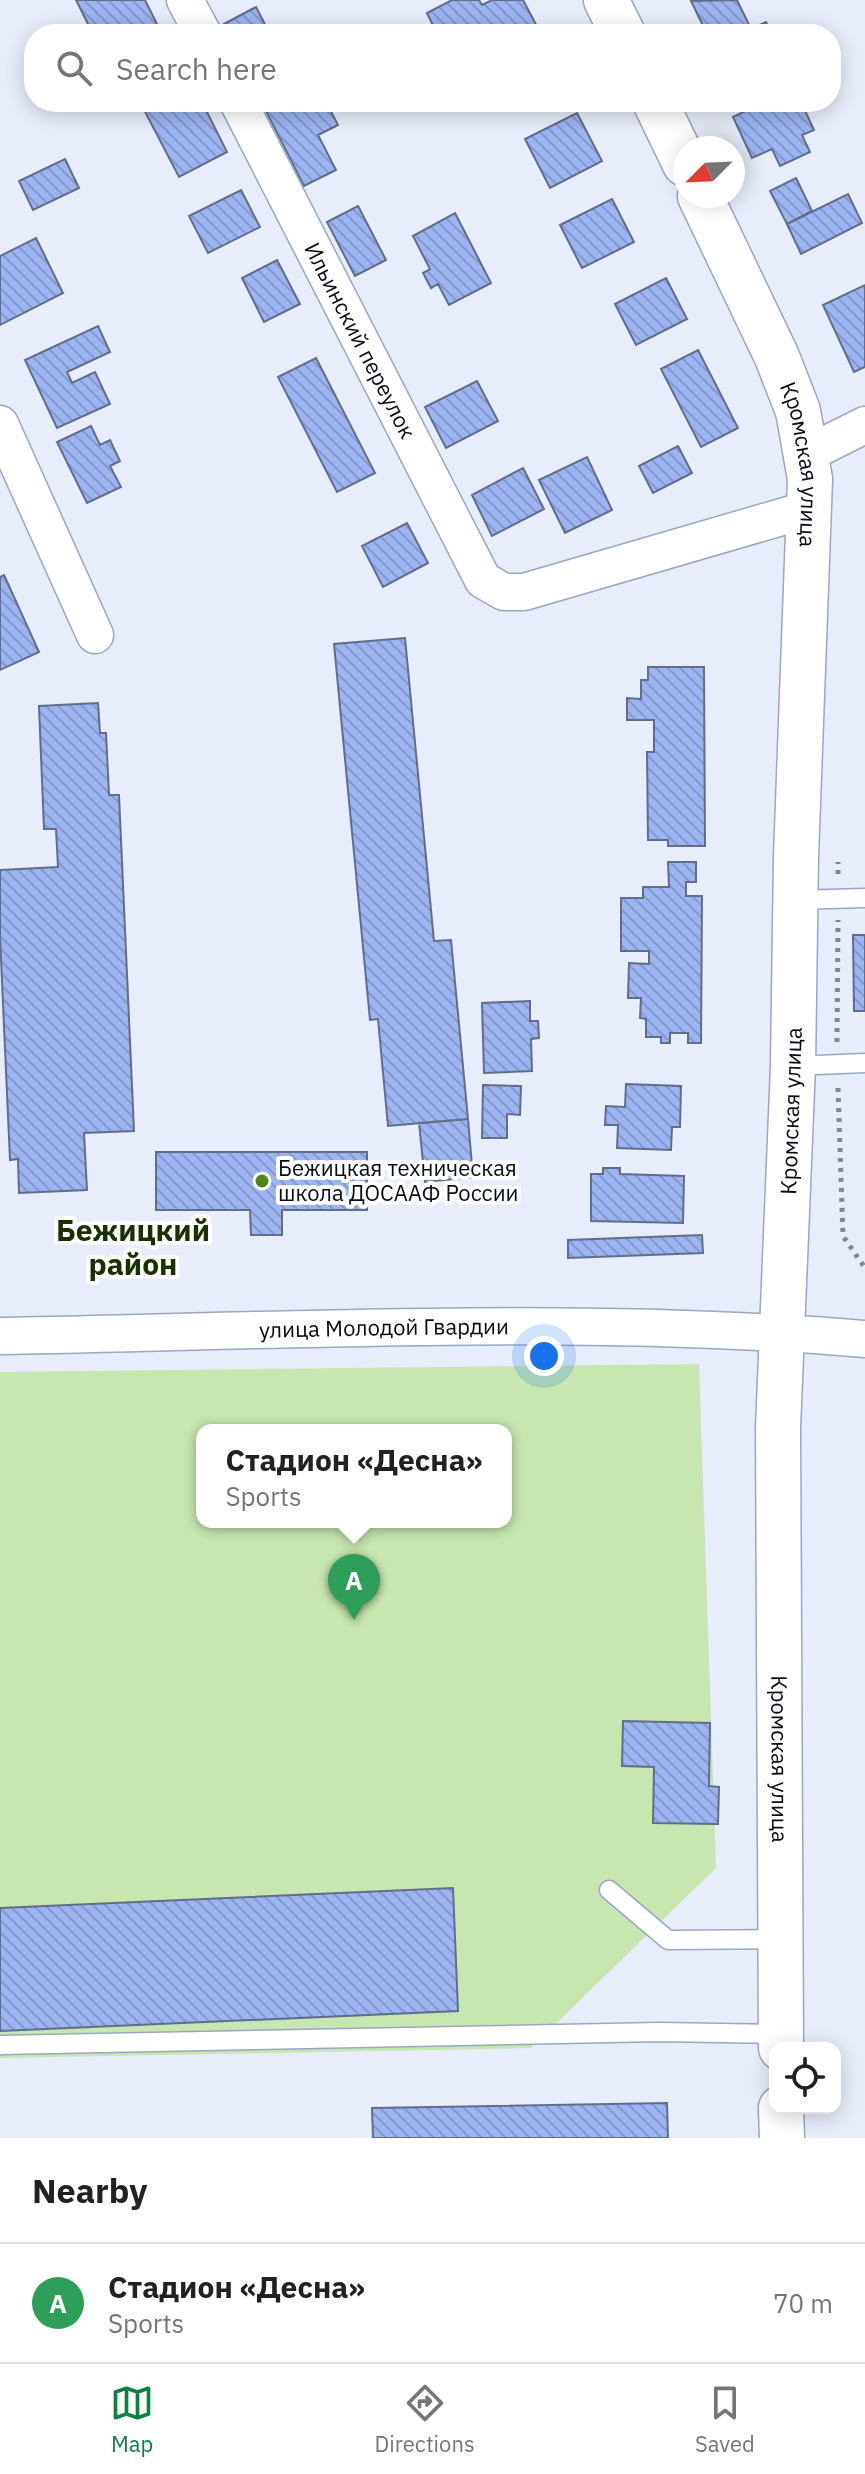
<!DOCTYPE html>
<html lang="en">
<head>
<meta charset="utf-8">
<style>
  :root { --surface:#fff; --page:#f2f2f2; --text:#202124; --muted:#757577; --line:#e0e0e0; --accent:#0b8043 }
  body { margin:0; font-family:"IBM Plex Sans",sans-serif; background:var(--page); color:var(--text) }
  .controls { position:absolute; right:24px; bottom:24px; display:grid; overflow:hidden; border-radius:16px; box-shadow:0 4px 20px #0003 }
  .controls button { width:72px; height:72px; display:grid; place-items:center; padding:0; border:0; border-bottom:2px solid var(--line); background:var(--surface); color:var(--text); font:40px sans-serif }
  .compass { position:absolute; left:673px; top:136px; width:72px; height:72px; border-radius:50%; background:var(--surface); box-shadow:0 4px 20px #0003; rotate:246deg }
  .you { position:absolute; left:544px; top:1356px; width:28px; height:28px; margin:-20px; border:6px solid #fff; border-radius:50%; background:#1a73e8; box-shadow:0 0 0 12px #1a73e833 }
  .badge { display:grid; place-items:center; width:52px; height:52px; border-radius:50%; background:var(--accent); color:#fff; font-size:26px; font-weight:700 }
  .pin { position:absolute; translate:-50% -66px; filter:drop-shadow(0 2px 4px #0008) }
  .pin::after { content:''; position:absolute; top:42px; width:28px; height:24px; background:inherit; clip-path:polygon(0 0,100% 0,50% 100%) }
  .popup { position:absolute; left:196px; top:1424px; width:316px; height:104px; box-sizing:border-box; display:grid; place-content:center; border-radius:16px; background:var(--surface); filter:drop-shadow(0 2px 6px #0005); font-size:26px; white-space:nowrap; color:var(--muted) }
  .popup b { font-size:30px; color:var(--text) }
  .popup::after { content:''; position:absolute; left:50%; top:100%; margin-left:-16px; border:16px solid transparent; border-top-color:var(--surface) }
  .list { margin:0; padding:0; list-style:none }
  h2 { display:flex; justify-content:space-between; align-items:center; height:104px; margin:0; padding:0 32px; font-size:34px }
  h2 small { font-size:26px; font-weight:400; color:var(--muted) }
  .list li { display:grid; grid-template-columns:52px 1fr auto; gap:24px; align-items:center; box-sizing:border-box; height:120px; padding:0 32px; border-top:2px solid var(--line) }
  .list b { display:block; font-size:30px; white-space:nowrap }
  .list p { margin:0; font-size:26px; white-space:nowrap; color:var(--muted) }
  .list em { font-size:26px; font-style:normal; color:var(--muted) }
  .icon { flex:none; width:44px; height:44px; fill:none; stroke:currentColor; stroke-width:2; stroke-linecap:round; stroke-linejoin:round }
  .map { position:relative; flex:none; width:865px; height:2138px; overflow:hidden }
  .search { position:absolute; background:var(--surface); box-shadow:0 4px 20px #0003; left:24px; right:24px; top:24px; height:88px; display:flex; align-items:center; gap:20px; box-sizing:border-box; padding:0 28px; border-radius:32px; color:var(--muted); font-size:30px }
  .sheet { height:224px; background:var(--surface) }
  nav { display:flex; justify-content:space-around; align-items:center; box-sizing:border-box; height:112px; border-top:2px solid var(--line); background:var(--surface); font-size:22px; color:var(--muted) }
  nav a { display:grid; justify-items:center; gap:4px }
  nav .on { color:var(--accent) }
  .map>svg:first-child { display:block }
  .grass { fill:#c7e6b0; fill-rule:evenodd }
  .building { fill:url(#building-back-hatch); stroke:#616d89; stroke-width:2 }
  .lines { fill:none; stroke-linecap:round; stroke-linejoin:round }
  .service-casing { stroke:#99a6c5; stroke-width:21 }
  .minor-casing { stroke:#99a6c5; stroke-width:39 }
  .tertiary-casing { stroke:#99a6c5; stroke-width:47 }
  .path { stroke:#818793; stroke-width:5; stroke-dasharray:4 6; stroke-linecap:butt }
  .service { stroke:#fff; stroke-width:18 }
  .minor { stroke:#fff; stroke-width:36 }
  .tertiary { stroke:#fff; stroke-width:44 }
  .poi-dot { fill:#528419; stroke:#fff; stroke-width:3 }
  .labels { text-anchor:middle; stroke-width:8; stroke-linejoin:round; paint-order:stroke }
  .street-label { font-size:22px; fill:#070b16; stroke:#fff }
  .poi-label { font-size:22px; fill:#070b16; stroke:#fff; text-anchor:start }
  .district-label { font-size:30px; font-weight:bold; fill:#193100; stroke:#fff }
</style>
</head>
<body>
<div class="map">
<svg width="865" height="2138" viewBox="0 0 865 2138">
  <defs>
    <pattern id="building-back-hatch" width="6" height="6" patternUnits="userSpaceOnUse" patternTransform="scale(2)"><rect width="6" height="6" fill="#9cb4f1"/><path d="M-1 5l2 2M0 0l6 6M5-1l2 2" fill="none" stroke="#8599ce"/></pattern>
  </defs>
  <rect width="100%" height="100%" fill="#e7edfa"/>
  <path class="grass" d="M699 1364 716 1868 531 2048 0 2058V1372ZM202 1430H506V1522H202Z"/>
  <path class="building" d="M76 0H145L162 34H117L113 26 93 34Z
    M452 0H479L482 5 492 0H523L541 34H437L427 13Z
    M737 0 751 29 766 22 772 34H707L691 1Z
    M256 7 270 34H229L224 24Z
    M140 102H202L227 152 179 177Z
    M283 102H326L338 125 318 135 336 170 304 186 266 111Z
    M752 102H801L814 130 802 135 810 152 780 166 772 149 752 158 733 117 754 107Z
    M577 113 602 161 550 188 525 139Z
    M65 159 79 188 33 210 19 181Z
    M796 178 812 211 787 224 770 191Z
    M241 190 260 227 208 253 189 216Z
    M848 194 862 223 801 254 787 224Z
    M612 199 634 242 582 268 560 225Z
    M358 206 386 260 355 276 327 222Z
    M455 213 491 283 449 305 438 284 431 288 423 273 430 269 413 236Z
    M36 238 63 293 0 325V256Z
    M277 260 300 304 264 322 242 278Z
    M666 278 687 319 636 345 615 304Z
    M865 285V367L854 372 823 305Z
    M98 326 110 352 67 372 72 383 95 372 110 404 57 428 25 360Z
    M698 350 738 428 701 447 661 369Z
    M316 358 375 473 337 492 278 377Z
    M477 381 498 421 446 448 425 407Z
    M91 426 100 445 110 440 120 461 110 466 121 487 87 503 57 442Z
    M678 446 692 473 653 493 639 466Z
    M587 457 612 510 565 533 539 480Z
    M523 468 544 509 492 536 472 495Z
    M407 523 428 563 383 587 362 546Z
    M4 575 39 652 0 670V577Z
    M405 638 434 941 451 940 468 1119 388 1126 378 1019 370 1020 334 644Z
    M648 667H704L705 846H668V840H648L647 752H654V720H627V698L641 699V680H648Z
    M98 703 100 733H106L109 795H119L134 1131 84 1133 87 1190 19 1193 18 1159 10 1160 0 937V870L58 867 56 829H44L39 706Z
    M668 862H696V882H686V896H702L701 1043H688V1033H670V1043H661V1037H646V1019L640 1018 641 998H628L629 963 649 964V951H621V898H643V887H669Z
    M853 935H865V1011H854Z
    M530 1001V1021H538L539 1038 531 1039 532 1071 484 1073 482 1003Z
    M626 1084 681 1086 680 1127H672L671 1150 617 1148 618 1125H605L606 1106 625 1107Z
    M483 1085 521 1086 520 1115 507 1114V1138H482Z
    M468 1119 473 1177 425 1182 419 1123Z
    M156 1152H367V1210H282V1235H251L250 1210H156Z
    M603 1168H620V1174L684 1176 683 1223 591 1221V1174H603Z
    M702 1235 703 1253 568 1258V1240Z
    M623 1721 710 1723 709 1786 719 1787 718 1824 653 1823 654 1767 622 1766Z
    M453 1888 458 2011 0 2031V1908Z
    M667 2103 668 2138H373L372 2108Z"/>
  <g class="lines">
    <defs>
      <path id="service" d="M795 900 865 898
        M793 1066 865 1063
        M609 1890 668 1940 780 1939
        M0 2045 660 2032 781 2034"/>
      <g id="minor">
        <path d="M185 0 203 34"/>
        <path id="s1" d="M238 102 483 580 504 592H524L809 509"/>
        <path d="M0 424 95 635"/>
        <path d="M807 454 865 425"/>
        <path id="s2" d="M0 1336C288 1331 578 1315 865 1339"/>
      </g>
      <g id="tertiary">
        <path d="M606 0 623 34"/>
        <path d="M655 102 685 164"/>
        <path id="s3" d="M700 196 777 357 798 411 810 479 796 857 793 1066 778 1428 781 2048"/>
        <path d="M781 2108 782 2138"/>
      </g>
    </defs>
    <use href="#service" class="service-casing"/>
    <use href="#minor" class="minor-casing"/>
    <use href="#tertiary" class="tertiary-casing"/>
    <path class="path" d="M838 874V862
      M837 1042 838 920
      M838 1088 843 1236 865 1268"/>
    <use href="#service" class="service"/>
    <use href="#minor" class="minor"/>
    <use href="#tertiary" class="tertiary"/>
  </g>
  <circle class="poi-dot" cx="262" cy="1181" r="8"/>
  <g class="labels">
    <g class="street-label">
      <text dy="8" stroke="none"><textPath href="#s1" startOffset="268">Ильинский переулок</textPath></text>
      <text dy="8" stroke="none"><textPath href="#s3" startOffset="290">Кромская улица</textPath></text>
      <text transform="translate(791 1111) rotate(-88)" y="8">Кромская улица</text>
      <text dy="8" stroke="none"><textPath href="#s2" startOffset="384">улица Молодой Гвардии</textPath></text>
      <text dy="8" stroke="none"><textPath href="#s3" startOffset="1586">Кромская улица</textPath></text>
    </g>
    <g class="poi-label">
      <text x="278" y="1176">Бежицкая техническая<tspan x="278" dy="25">школа ДОСААФ России</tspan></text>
    </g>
    <g class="district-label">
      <text x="133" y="1241">Бежицкий<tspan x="133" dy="34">район</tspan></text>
    </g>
  </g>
</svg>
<div class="controls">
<button><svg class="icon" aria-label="locate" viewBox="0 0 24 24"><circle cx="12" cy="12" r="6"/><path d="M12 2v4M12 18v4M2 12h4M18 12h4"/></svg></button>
</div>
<svg class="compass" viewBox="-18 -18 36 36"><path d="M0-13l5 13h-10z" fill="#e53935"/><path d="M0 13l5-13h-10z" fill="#757577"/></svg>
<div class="you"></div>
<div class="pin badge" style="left:354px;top:1620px;background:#2e9e5b">A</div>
<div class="popup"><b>Стадион «Десна»</b>Sports</div>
<div class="search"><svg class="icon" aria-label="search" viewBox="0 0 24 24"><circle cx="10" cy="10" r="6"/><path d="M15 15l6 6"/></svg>Search here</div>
</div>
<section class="sheet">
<h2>Nearby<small></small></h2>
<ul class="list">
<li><span class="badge" style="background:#2e9e5b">A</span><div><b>Стадион «Десна»</b><p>Sports</p></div><em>70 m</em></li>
</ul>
</section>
<nav>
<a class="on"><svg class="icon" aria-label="map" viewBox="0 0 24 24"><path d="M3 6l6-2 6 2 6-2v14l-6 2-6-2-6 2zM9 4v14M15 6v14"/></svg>Map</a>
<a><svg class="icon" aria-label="directions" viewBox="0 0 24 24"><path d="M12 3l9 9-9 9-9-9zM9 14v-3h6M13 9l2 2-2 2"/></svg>Directions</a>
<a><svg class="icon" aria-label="saved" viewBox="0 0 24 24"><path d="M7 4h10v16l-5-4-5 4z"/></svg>Saved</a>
</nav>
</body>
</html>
